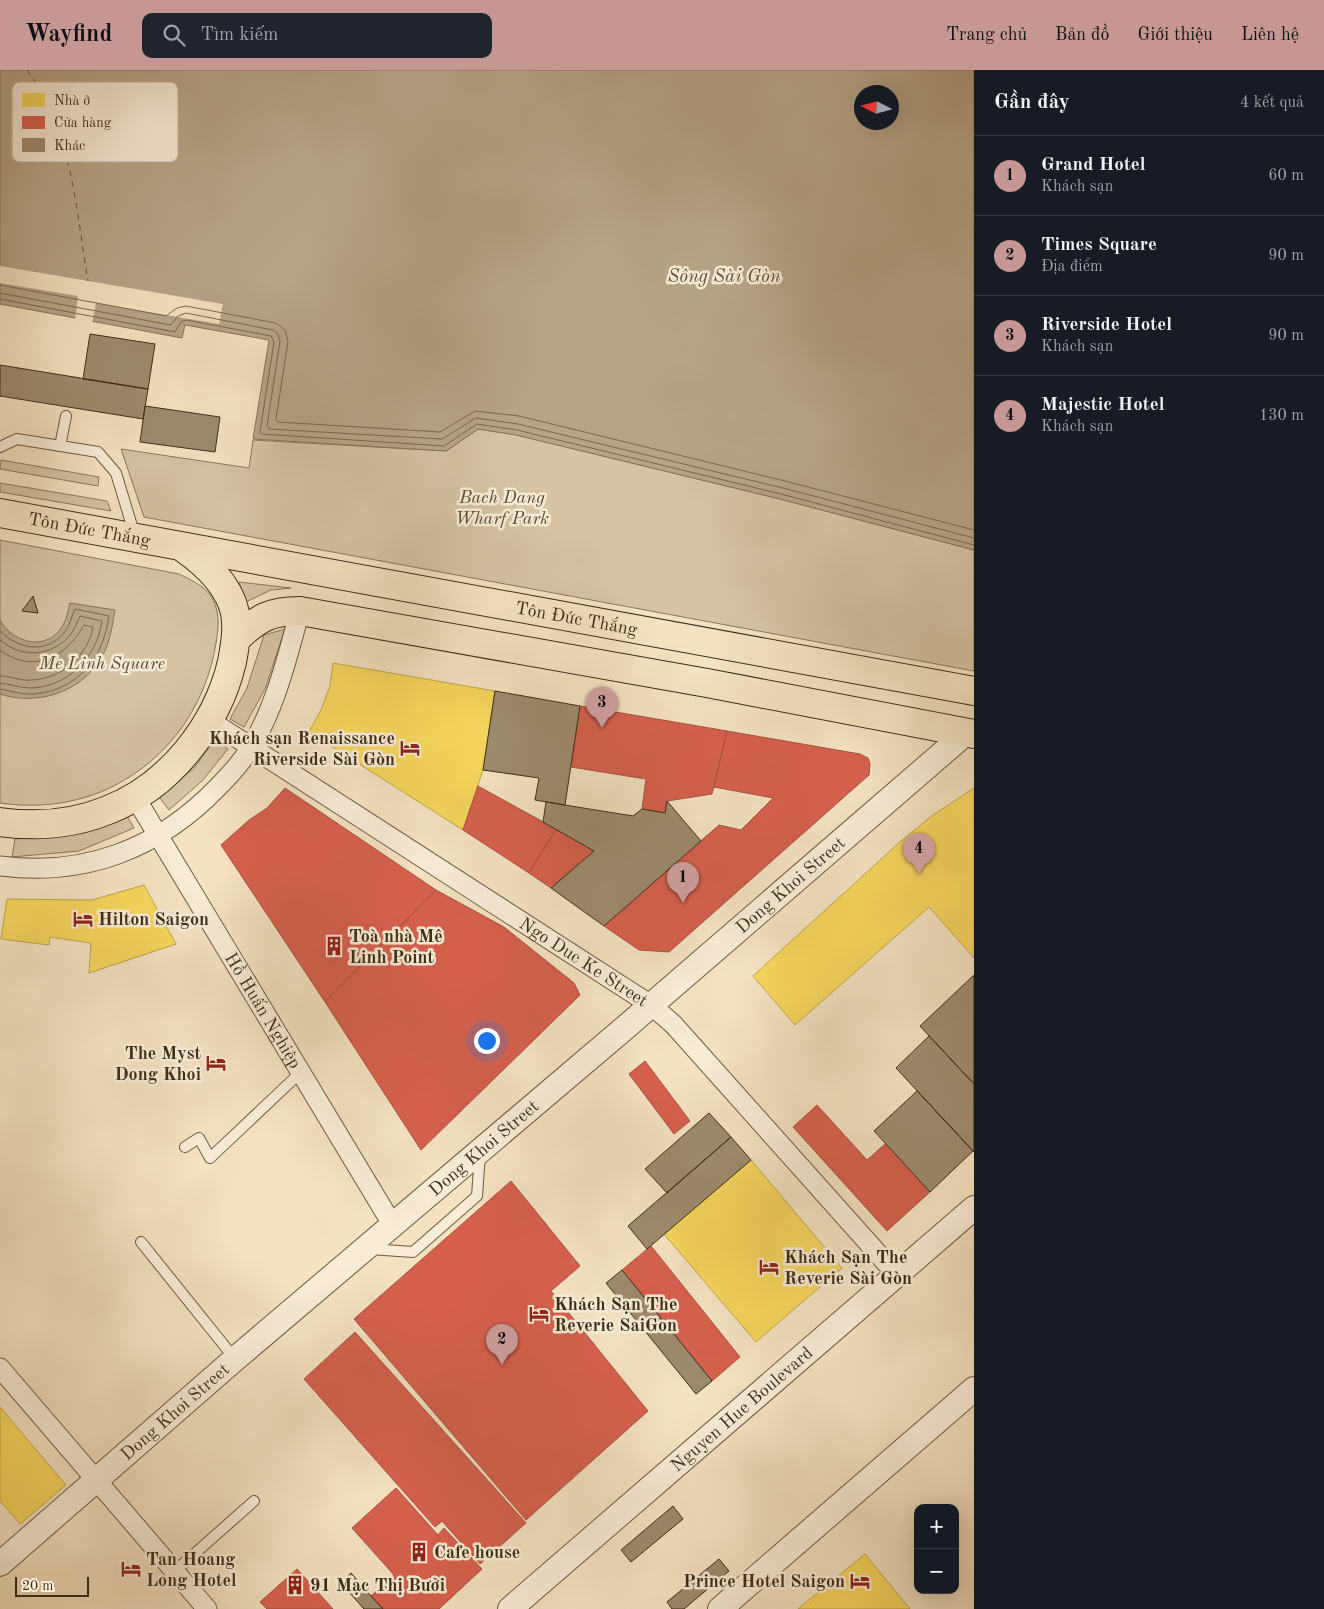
<!DOCTYPE html>
<html lang="vi">
<head>
<meta charset="utf-8">
<style>
  :root { --surface:#171b24; --page:#20242c; --text:#f1f3f6; --muted:#9ea1a6; --line:#363941; --accent:#c59692 }
  body { margin:0; font-family:"Old Standard TT",serif; background:var(--page); color:var(--text) }
  .controls { position:absolute; right:15px; bottom:15px; display:grid; overflow:hidden; border-radius:10px; box-shadow:0 5px 20px #0002 }
  .controls button { width:45px; height:45px; display:grid; place-items:center; padding:0; border:0; border-bottom:1px solid var(--line); background:var(--surface); color:var(--text); font:25px sans-serif }
  .compass { position:absolute; left:854px; top:15px; width:45px; height:45px; border-radius:50%; background:var(--surface); box-shadow:0 5px 20px #0002; rotate:276deg }
  .scale { position:absolute; left:15px; bottom:12px; width:74px; box-sizing:border-box; padding-left:5px; border:2px solid #3e2d15; border-top:0; font-size:14px; line-height:18px; white-space:nowrap; color:#3e2d15; -webkit-text-stroke:4px #f8ecd7; paint-order:stroke }
  .you { position:absolute; left:486px; top:970px; width:18px; height:18px; margin:-12px; border:4px solid #fff; border-radius:50%; background:#1a73e8; box-shadow:0 0 0 8px #1a73e833 }
  .badge { display:grid; place-items:center; width:32px; height:32px; border-radius:50%; background:var(--accent); color:#111; font-size:16px; font-weight:700 }
  .pin { position:absolute; translate:-50% -41px; filter:drop-shadow(0 1px 2px #0008) }
  .pin::after { content:''; position:absolute; top:26px; width:18px; height:15px; background:inherit; clip-path:polygon(0 0,100% 0,50% 100%) }
  .list { margin:0; padding:0; list-style:none }
  h2 { display:flex; justify-content:space-between; align-items:center; height:65px; margin:0; padding:0 20px; font-size:21px }
  h2 small { font-size:16px; font-weight:400; color:var(--muted) }
  .list li { display:grid; grid-template-columns:32px 1fr auto; gap:15px; align-items:center; box-sizing:border-box; height:80px; padding:0 20px; border-top:1px solid var(--line) }
  .list b { display:block; font-size:19px; white-space:nowrap }
  .list p { margin:0; font-size:16px; white-space:nowrap; color:var(--muted) }
  .list em { font-size:16px; font-style:normal; color:var(--muted) }
  .icon { flex:none; width:28px; height:28px; fill:none; stroke:currentColor; stroke-width:2; stroke-linecap:round; stroke-linejoin:round }
  .map { position:relative; flex:none; width:974px; height:1539px; overflow:hidden }
  header { display:flex; align-items:center; gap:30px; box-sizing:border-box; height:70px; padding:0 25px; background:var(--accent); color:#111 }
  header strong { font-size:24px }
  nav { display:flex; gap:28px; margin-inline-start:auto; font-size:18px }
  .search { width:350px; height:45px; background:var(--page); display:flex; align-items:center; gap:12px; box-sizing:border-box; padding:0 18px; border-radius:10px; color:var(--muted); font-size:19px }
  main { display:flex }
  aside { flex:1; background:var(--surface) }
  .map>svg:first-child { display:block }
  .green { fill:#d5c3a4; stroke:#8a785c }
  .water { fill:#b6a487; stroke:#867459; fill-rule:evenodd }
  .pier { fill:#f4e2c1 }
  .homes { fill:#f6d55c; stroke:#bfa347 }
  .shops { fill:#d6604d; stroke:#a8513c }
  .lines { fill:none; stroke-linecap:round; stroke-linejoin:round }
  .shore { stroke:#7a684e; stroke-width:1 }
  .ferry { stroke:#625137; stroke-width:1; stroke-dasharray:6 5; stroke-linecap:butt }
  .building { fill:#9d8b6e; stroke:#3e2d15 }
  .service-casing { stroke:#6c5a40; stroke-width:12 }
  .minor-casing { stroke:#6c5a40; stroke-width:21 }
  .tertiary-casing { stroke:#6c5a40; stroke-width:26 }
  .primary-casing { stroke:#3e2d15; stroke-width:30 }
  .service { stroke:#f8ecd7; stroke-width:10 }
  .minor { stroke:#f8ecd7; stroke-width:19 }
  .tertiary { stroke:#f8ecd7; stroke-width:24 }
  .primary { stroke:#f4e2c1; stroke-width:28 }
  .labels { text-anchor:middle; stroke-width:5; stroke-linejoin:round; paint-order:stroke }
  .park-label { font-size:18px; font-style:italic; fill:#5c4b32; stroke:#f8ecd7 }
  .street-label { font-size:18px; fill:#3e2d15; stroke:#f8ecd7 }
  .poi-label { font-size:18px; font-weight:bold; fill:#3e2d15; stroke:#f8ecd7; text-anchor:start }
  .water-label { font-size:19px; font-style:italic; fill:#625137; stroke:#f8ecd7 }
  .key { fill:#f8ecd7; stroke:#c0b39d; stroke-width:1 }
  .key-label { font-size:14px; fill:#3e2d15 }
</style>
</head>
<body>
<header>
<strong>Wayfind</strong>
<div class="search"><svg class="icon" aria-label="search" viewBox="0 0 24 24"><circle cx="10" cy="10" r="6"/><path d="M15 15l6 6"/></svg>Tìm kiếm</div>
<nav><a>Trang chủ</a><a>Bản đồ</a><a>Giới thiệu</a><a>Liên hệ</a></nav>
</header>
<main>
<div class="map">
<svg width="974" height="1539" viewBox="0 0 974 1539">
  <rect width="100%" height="100%" fill="#f4e2c1"/>
  <filter id="stains"><feTurbulence type="fractalNoise" baseFrequency=".004" numOctaves="4"/><feColorMatrix values="0 0 0 0 .2 0 0 0 0 .09 0 0 0 0 .02 0 0 0 .5 -.17"/></filter>
  <radialGradient id="worn" r=".72"><stop offset=".6" stop-color="#630" stop-opacity="0"/><stop offset="1" stop-color="#630" stop-opacity=".3"/></radialGradient>
  <path class="green" d="M478 359 517 365 780 429 974 480V601L144 447 121 379 249 398 253 370 446 381Z
    M1 390 99 407 98 416 0 399Z
    M0 413 107 431 111 441 0 422Z
    M0 470 179 504C189 509 203 515 210 525 220 539 219 556 216 573 207 631 173 683 121 712 85 733 41 739 0 733Z
    M239 512 291 518 271 520 244 533Z
    M285 559 265 619 244 657 230 649 247 618 264 565Z
    M215 669 228 679 202 711 169 740 159 727 194 698Z
    M126 744 134 758 79 781 12 787 15 769 77 764Z"/>
  <path class="water" d="M0 0H974V480L780 429 516 365 478 359 446 381 253 369 269 270 185 255 182 268 0 234ZM862 22H892V52H862Z
    M70 533 115 540C112 557 110 574 101 588 81 623 36 636 0 624V550C13 574 48 582 63 555 67 548 68 540 70 533Z"/>
  <path class="pier" d="M0 196 223 234 219 254 96 233 92 254 75 250 78 226 0 213Z"/>
  <path class="homes" d="M333 593 495 621 483 700 463 760 309 662 321 640 330 616Z
    M974 718V888L929 837 795 955 753 906 901 771 933 745Z
    M144 815 176 874 89 903 91 873 50 867 49 875 1 869 7 829 92 830Z
    M751 1090 842 1198 756 1272 664 1164Z
    M0 1337 66 1415 20 1454 0 1431Z
    M865 1484 910 1539H798Z"/>
  <path class="shops" d="M580 636 727 661 712 724 667 731 665 743 642 739 646 709 571 697Z
    M727 661 860 684 868 688 870 694 869 705 669 882 639 880 604 856 719 755 741 760 773 728 714 717Z
    M478 716 556 759 529 803 463 760Z
    M285 718 436 820 325 932 221 775 249 750 267 738Z
    M556 759 594 781 551 818 529 803Z
    M436 820 504 857 574 913 580 925 421 1080 325 932Z
    M645 991 690 1051 674 1064 629 1004Z
    M817 1035 867 1090 886 1073 930 1122 887 1161 793 1057Z
    M511 1111 580 1196 551 1221 648 1341 526 1450 354 1249Z
    M651 1176 740 1287 712 1311 622 1200Z
    M355 1262 526 1453 480 1494 442 1451 435 1457 304 1309Z
    M396 1418 438 1465 444 1458 482 1499 439 1539H383L371 1526 394 1505 352 1458Z
    M297 1499 333 1539H267L260 1532Z"/>
  <g class="lines">
    <path class="shore" d="M0 215 166 246 177 238 186 236 276 253 285 260 288 271 276 349 278 352 440 362 475 341 519 346 785 411 974 460
      M0 223 171 255 178 246 186 243 273 260 278 264 280 271 267 356 269 359 442 369 476 348 518 354 783 418 974 468
      M0 229 175 262 181 252 186 250 271 266 274 272 260 362 262 364 444 376 477 354 517 360 781 424 974 475
      M0 561C19 581 52 585 68 557 71 552 72 544 75 539L109 546C103 588 79 619 35 624 22 625 12 621 0 619
      M0 570C22 589 52 587 71 564 75 559 77 552 80 546L102 551C97 587 68 617 31 618 20 618 10 614 0 613
      M0 580C33 605 66 587 84 555L93 557C88 586 61 609 31 610 20 611 11 606 0 606"/>
    <path class="ferry" d="M27 0C72 58 76 141 88 211"/>
  </g>
  <path class="building" d="M90 264 155 274 148 319 83 309Z
    M0 295 148 319 143 349 0 326Z
    M145 336 220 347 215 382 140 372Z
    M33 526 38 543 22 541Z
    M495 621 580 636 565 735 535 730 539 708 483 700Z
    M667 731 701 771 604 856 551 818 594 781 543 752 546 732 633 746 642 739 665 743Z
    M974 905V1014L920 956Z
    M929 966 974 1014V1082L896 998Z
    M917 1021 973 1081 930 1122 874 1061Z
    M709 1043 731 1067 667 1123 645 1099Z
    M731 1067 751 1090 647 1179 628 1156Z
    M622 1200 712 1311 696 1324 606 1213Z
    M673 1436 683 1449 631 1492 621 1480Z
    M719 1489 729 1501 684 1539H672L667 1532Z
    M351 1503 371 1526 383 1539H364L341 1513Z"/>
  <g class="lines">
    <defs>
      <path id="service" d="M60 376 66 346
        M0 377 17 369 98 382 116 403 135 466
        M185 1077 199 1068 210 1088 301 1002
        M141 1172 235 1289
        M370 1179 413 1182 477 1126 480 1084
        M175 1501 254 1431"/>
      <g id="minor">
        <path id="s1" d="M209 650 651 935 673 954 897 1205"/>
        <path id="s2" d="M135 727 392 1154"/>
        <path d="M0 796C84 807 158 779 217 718 229 706 242 692 251 677 276 636 287 587 300 541"/>
        <path d="M0 1298 207 1539"/>
      </g>
      <g id="tertiary">
        <path id="s3" d="M0 1494 235 1289 620 962 966 663"/>
        <path id="s4" d="M510 1539 974 1138"/>
        <path d="M720 1539 974 1319"/>
      </g>
      <g id="primary">
        <path id="s5" d="M0 443 974 621"/>
        <path d="M237 568C258 548 270 541 300 541L707 613 974 664"/>
        <path d="M0 752C36 757 74 754 108 740 170 716 217 655 232 592 235 575 238 560 235 543 229 514 205 493 182 477"/>
      </g>
    </defs>
    <use href="#service" class="service-casing"/>
    <use href="#minor" class="minor-casing"/>
    <use href="#tertiary" class="tertiary-casing"/>
    <use href="#primary" class="primary-casing"/>
    <use href="#service" class="service"/>
    <use href="#minor" class="minor"/>
    <use href="#tertiary" class="tertiary"/>
    <use href="#primary" class="primary"/>
  </g>
  <defs>
    <symbol id="hotel-bare" viewBox="-9 -9 18 18"><path d="M-6-4.5h1.5V1H6V5H4.5V3h-9V5H-6ZM-4 0a1.8 1.8 0 1 1 3.6 0ZM.5 0V-2.5h3Q6-2.5 6 0Z" fill="#8f2418" stroke="#f8ecd7" stroke-width="2.5" paint-order="stroke"/></symbol>
    <symbol id="building-bare" viewBox="-9 -9 18 18"><path d="M-4-6H4V6H1V3H-1V6H-4ZM-2.5-4.3h1.7v1.8h-1.7ZM.8-4.3h1.7v1.8H.8ZM-2.5-1h1.7V.8h-1.7ZM.8-1h1.7V.8H.8Z" fill="#8f2418" stroke="#f8ecd7" stroke-width="2.5" paint-order="stroke"/></symbol>
  </defs>
  <g fill-rule="evenodd">
    <use href="#hotel-bare" x="396" y="664" width="28" height="28"/>
    <use href="#hotel-bare" x="69" y="835" width="28" height="28"/>
    <use href="#building-bare" x="320" y="862" width="28" height="28"/>
    <use href="#hotel-bare" x="202" y="979" width="28" height="28"/>
    <use href="#hotel-bare" x="755" y="1183" width="28" height="28"/>
    <use href="#hotel-bare" x="525" y="1230" width="28" height="28"/>
    <use href="#building-bare" x="405" y="1468" width="28" height="28"/>
    <use href="#hotel-bare" x="117" y="1485" width="28" height="28"/>
    <use href="#hotel-bare" x="846" y="1497" width="28" height="28"/>
    <use href="#building-bare" x="281" y="1501" width="28" height="28"/>
  </g>
  <g class="labels">
    <g class="park-label">
      <text x="502" y="433">Bach Dang<tspan x="502" dy="21">Wharf Park</tspan></text>
      <text x="102" y="599">Me Linh Square</text>
    </g>
    <g class="street-label">
      <text dy="6" stroke="none"><textPath href="#s5" startOffset="91">Tôn Đức Thắng</textPath></text>
      <text dy="6" stroke="none"><textPath href="#s5" startOffset="586">Tôn Ðức Thắng</textPath></text>
      <text dy="6" stroke="none"><textPath href="#s3" startOffset="1042">Dong Khoi Street</textPath></text>
      <text dy="6" stroke="none"><textPath href="#s1" startOffset="446">Ngo Duc Ke Street</textPath></text>
      <text dy="6" stroke="none"><textPath href="#s2" startOffset="249">Hồ Huấn Nghiệp</textPath></text>
      <text dy="6" stroke="none"><textPath href="#s3" startOffset="638">Dong Khoi Street</textPath></text>
      <text dy="6" stroke="none"><textPath href="#s4" startOffset="306">Nguyen Hue Boulevard</textPath></text>
      <text dy="6" stroke="none"><textPath href="#s3" startOffset="232">Dong Khoi Street</textPath></text>
    </g>
    <g class="poi-label">
      <text x="395" y="674" text-anchor="end">Khách sạn Renaissance<tspan x="395" dy="21">Riverside Sài Gòn</tspan></text>
      <text x="98" y="855">Hilton Saigon</text>
      <text x="349" y="872">Toà nhà Mê<tspan x="349" dy="21">Linh Point</tspan></text>
      <text x="201" y="989" text-anchor="end">The Myst<tspan x="201" dy="21">Dong Khoi</tspan></text>
      <text x="784" y="1193">Khách Sạn The<tspan x="784" dy="21">Reverie Sài Gòn</tspan></text>
      <text x="554" y="1240">Khách Sạn The<tspan x="554" dy="21">Reverie SaiGon</tspan></text>
      <text x="434" y="1488">Cafe house</text>
      <text x="146" y="1495">Tan Hoang<tspan x="146" dy="21">Long Hotel</tspan></text>
      <text x="845" y="1517" text-anchor="end">Prince Hotel Saigon</text>
      <text x="310" y="1521">91 Mạc Thị Bưởi</text>
    </g>
    <g class="water-label">
      <text x="724" y="212">Sông Sài Gòn</text>
    </g>
  </g>
  <rect x="12" y="12" width="166" height="80" rx="8" class="key"/>
  <rect x="22" y="23" width="23" height="14" fill="#f6d55c"/>
  <rect x="22" y="46" width="23" height="13" fill="#d6604d"/>
  <rect x="22" y="68" width="23" height="14" fill="#9d8b6e"/>
  <g class="key-label">
    <text x="54" y="35">Nhà ở</text>
    <text x="54" y="57">Cửa hàng</text>
    <text x="54" y="80">Khác</text>
  </g>
  <rect width="100%" height="100%" filter="url(#stains)"/>
  <rect width="100%" height="100%" fill="url(#worn)"/>
</svg>
<div class="controls">
<button>+</button>
<button>−</button>
</div>
<svg class="compass" viewBox="-18 -18 36 36"><path d="M0-13l5 13h-10z" fill="#e53935"/><path d="M0 13l5-13h-10z" fill="#9ea1a6"/></svg>
<div class="scale">20 m</div>
<div class="you"></div>
<div class="pin badge" style="left:683px;top:833px">1</div>
<div class="pin badge" style="left:502px;top:1295px">2</div>
<div class="pin badge" style="left:602px;top:658px">3</div>
<div class="pin badge" style="left:919px;top:804px">4</div>
</div>
<aside>
<h2>Gần đây<small>4 kết quả</small></h2>
<ul class="list">
<li><span class="badge">1</span><div><b>Grand Hotel</b><p>Khách sạn</p></div><em>60 m</em></li>
<li><span class="badge">2</span><div><b>Times Square</b><p>Địa điểm</p></div><em>90 m</em></li>
<li><span class="badge">3</span><div><b>Riverside Hotel</b><p>Khách sạn</p></div><em>90 m</em></li>
<li><span class="badge">4</span><div><b>Majestic Hotel</b><p>Khách sạn</p></div><em>130 m</em></li>
</ul>
</aside>
</main>
</body>
</html>
